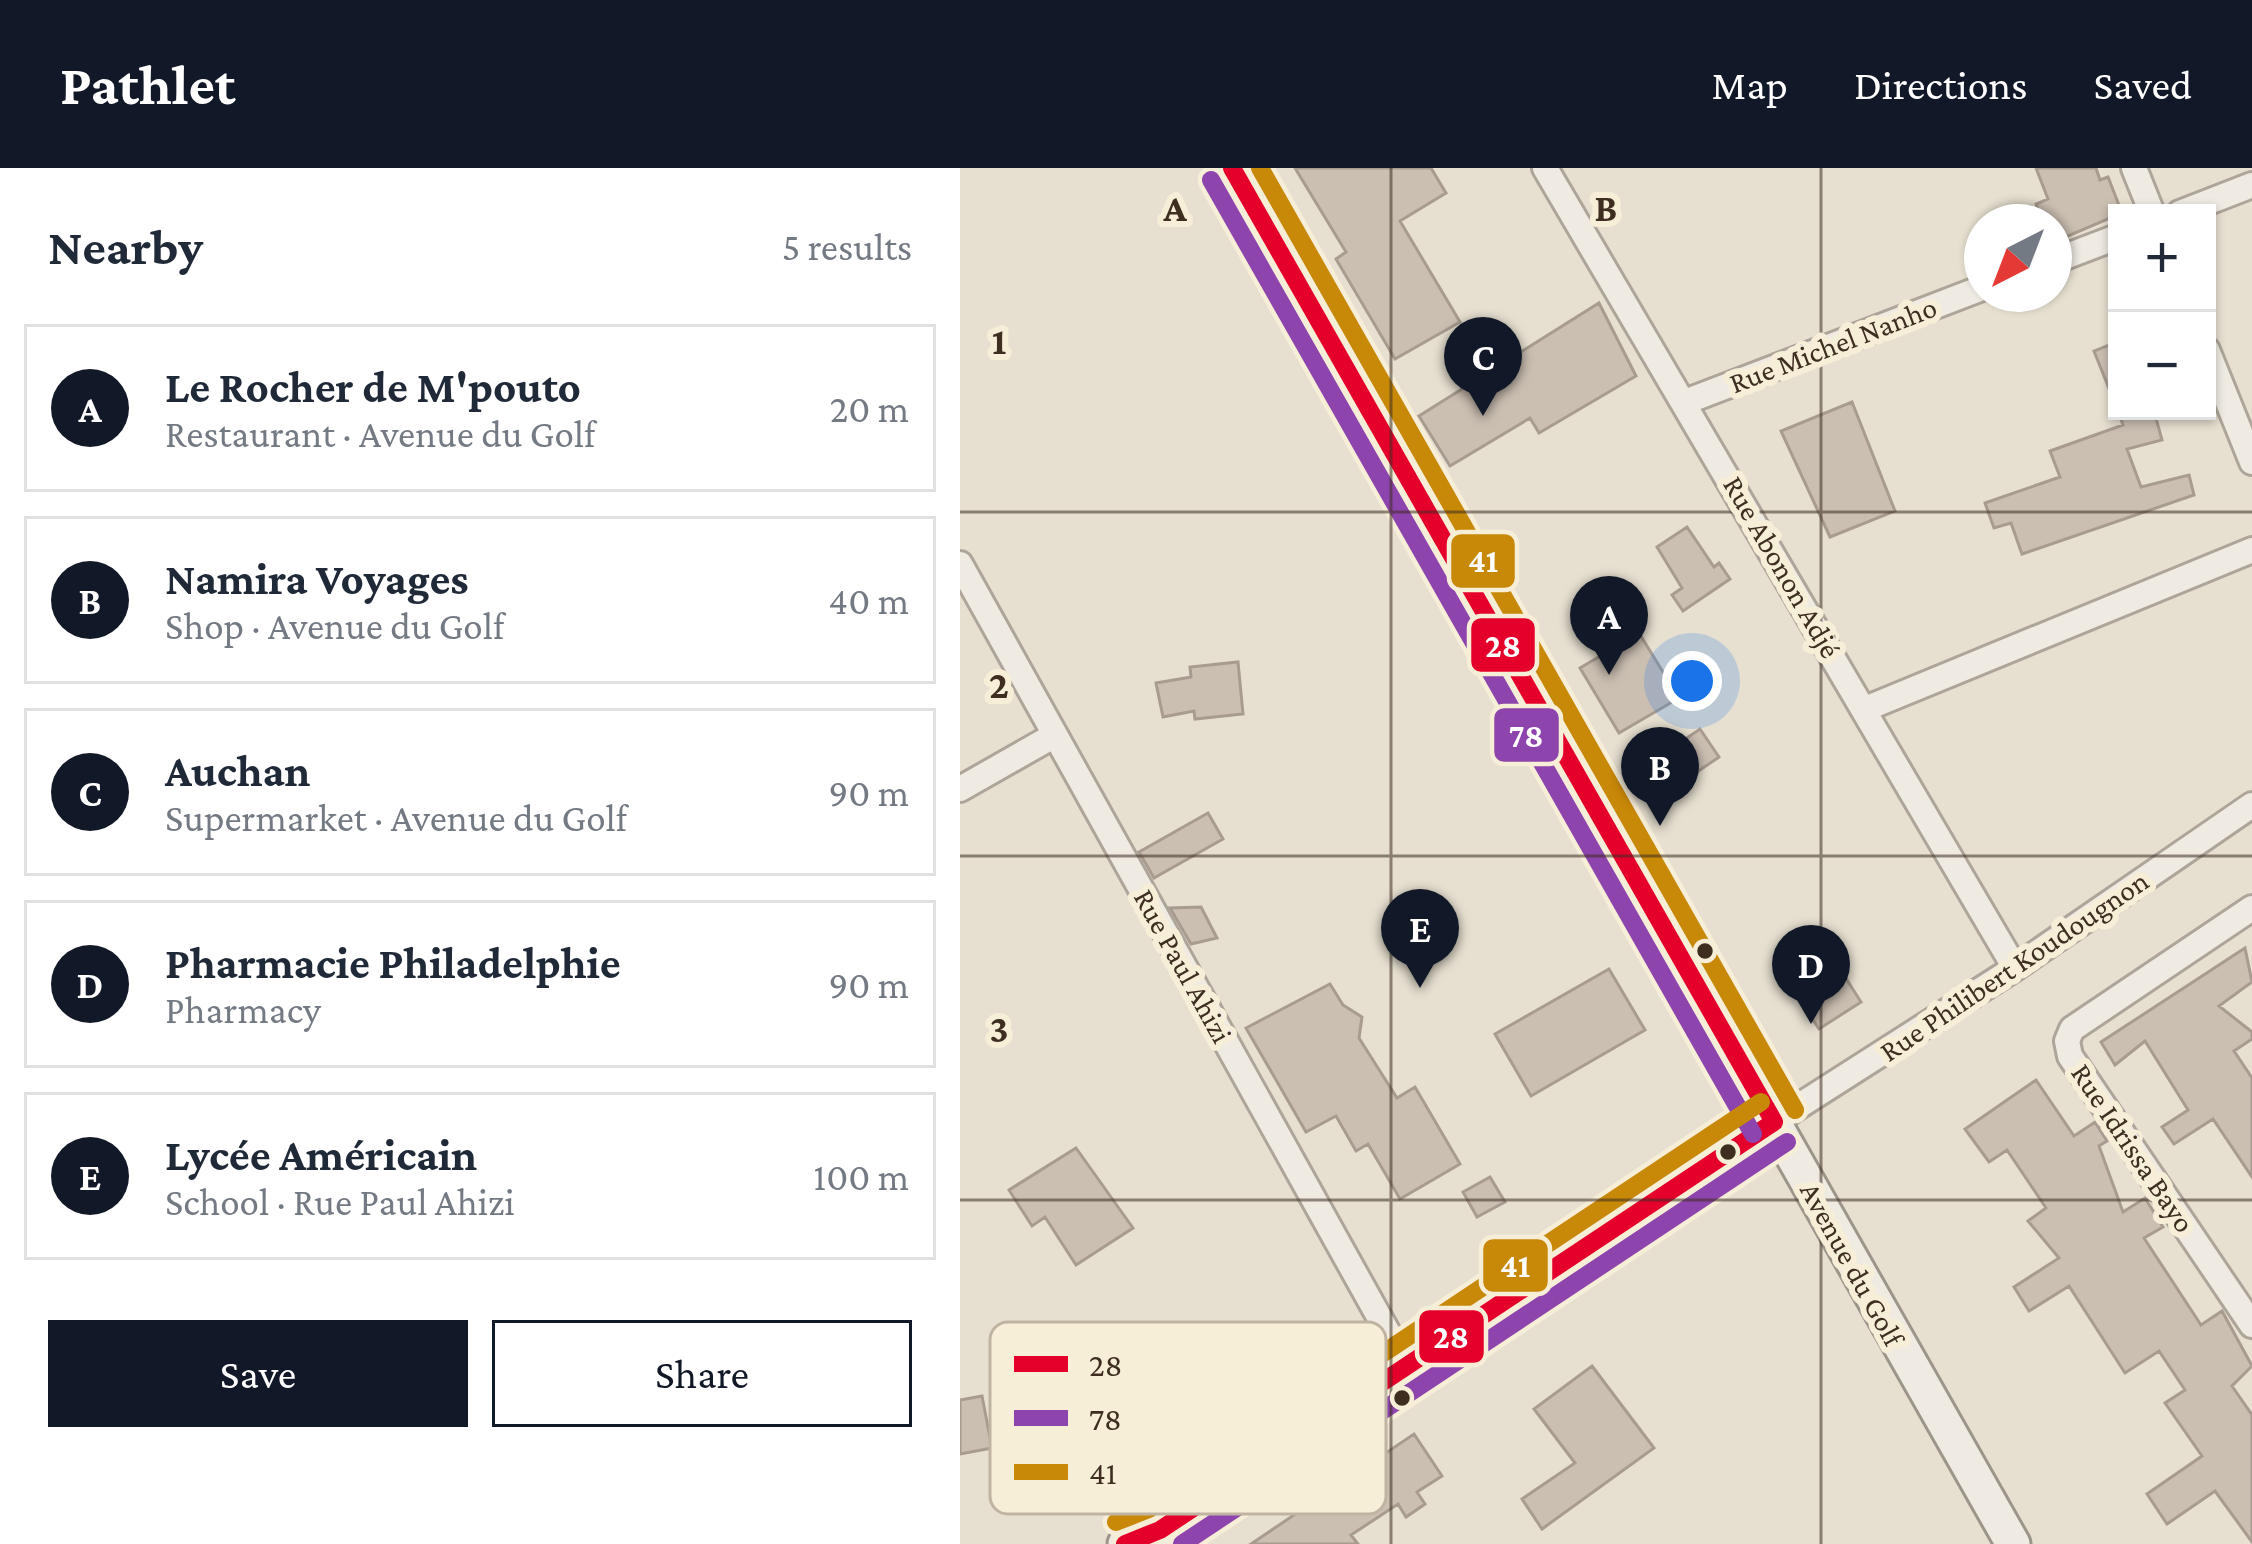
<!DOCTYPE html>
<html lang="en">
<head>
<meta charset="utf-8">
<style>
  :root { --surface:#fff; --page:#f6f6f7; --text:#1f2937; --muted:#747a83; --line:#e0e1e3; --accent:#111827 }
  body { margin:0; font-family:"Crimson Pro",serif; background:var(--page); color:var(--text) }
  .controls { position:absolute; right:36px; top:36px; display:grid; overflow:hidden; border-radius:0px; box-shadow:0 3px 9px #0004 }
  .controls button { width:108px; height:108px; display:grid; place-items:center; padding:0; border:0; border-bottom:3px solid var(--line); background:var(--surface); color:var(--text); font:60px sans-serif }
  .compass { position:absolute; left:1004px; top:36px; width:108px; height:108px; border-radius:50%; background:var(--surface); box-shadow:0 3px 9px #0004; rotate:222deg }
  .you { position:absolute; left:732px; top:513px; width:42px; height:42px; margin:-30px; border:9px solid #fff; border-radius:50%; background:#1a73e8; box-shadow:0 0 0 18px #1a73e833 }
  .badge { display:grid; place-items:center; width:78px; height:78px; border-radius:50%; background:var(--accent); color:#fff; font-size:39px; font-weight:700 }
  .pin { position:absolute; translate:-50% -99px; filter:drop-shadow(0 3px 6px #0008) }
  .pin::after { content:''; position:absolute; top:63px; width:42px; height:36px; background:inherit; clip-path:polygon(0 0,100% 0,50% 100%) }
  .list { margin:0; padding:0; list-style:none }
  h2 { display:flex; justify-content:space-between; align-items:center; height:156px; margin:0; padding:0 48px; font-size:51px }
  h2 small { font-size:39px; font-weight:400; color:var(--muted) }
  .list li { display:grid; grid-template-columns:78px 1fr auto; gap:36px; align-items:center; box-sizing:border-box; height:168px; margin:0 24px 24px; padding:0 24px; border:3px solid var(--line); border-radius:0px }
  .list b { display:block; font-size:45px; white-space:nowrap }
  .list p { margin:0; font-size:39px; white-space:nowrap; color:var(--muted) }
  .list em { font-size:39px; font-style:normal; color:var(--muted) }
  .actions { display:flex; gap:24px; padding:36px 48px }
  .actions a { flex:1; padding:27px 0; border:3px solid var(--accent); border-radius:0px; text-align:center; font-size:42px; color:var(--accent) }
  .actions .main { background:var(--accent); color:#fff }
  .map { position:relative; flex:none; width:1292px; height:1376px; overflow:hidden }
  header { display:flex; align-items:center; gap:72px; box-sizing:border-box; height:168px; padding:0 60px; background:var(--accent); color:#fff }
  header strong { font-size:57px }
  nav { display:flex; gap:66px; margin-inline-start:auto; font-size:42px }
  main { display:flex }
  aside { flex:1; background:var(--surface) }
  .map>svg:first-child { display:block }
  .building { fill:#cbbfb2; stroke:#a89c90; stroke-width:3 }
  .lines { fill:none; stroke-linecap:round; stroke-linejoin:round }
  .minor-casing { stroke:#ada599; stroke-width:30 }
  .secondary-casing { stroke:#9c958a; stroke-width:39 }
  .minor { stroke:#efebe3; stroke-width:24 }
  .secondary { stroke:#efebe3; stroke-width:33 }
  .bus-1-casing { stroke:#f7eed8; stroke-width:27 }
  .bus-2-casing { stroke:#f7eed8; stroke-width:27 }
  .bus-3-casing { stroke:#f7eed8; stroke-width:27 }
  .bus-1 { stroke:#e4002b; stroke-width:18 }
  .bus-2 { stroke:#8e44ad; stroke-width:18 }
  .bus-3 { stroke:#c88808; stroke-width:18 }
  .grid { fill:none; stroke:#3d2e20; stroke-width:3; stroke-opacity:0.55 }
  .bus-dot { fill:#3d2e20; stroke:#f7eed8; stroke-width:4.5 }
  .labels { text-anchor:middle; stroke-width:12; stroke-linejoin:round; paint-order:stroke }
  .street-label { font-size:30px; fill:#3d2e20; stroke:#f7eed8 }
  .key { fill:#f7eed8; stroke:#bfb4a1; stroke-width:3 }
  .key-label { font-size:33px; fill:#3d2e20 }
  .grid-label { font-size:39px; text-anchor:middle; font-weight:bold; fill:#3d2e20; stroke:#f7eed8; stroke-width:12; stroke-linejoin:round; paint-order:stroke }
  .line-badge { stroke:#f7eed8; stroke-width:4.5 }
  .badge-label { font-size:33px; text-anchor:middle; font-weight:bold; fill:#fff }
</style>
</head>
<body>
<header>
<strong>Pathlet</strong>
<nav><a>Map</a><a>Directions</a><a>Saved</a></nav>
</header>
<main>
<aside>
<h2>Nearby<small>5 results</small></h2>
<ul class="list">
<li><span class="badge">A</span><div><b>Le Rocher de M'pouto</b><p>Restaurant · Avenue du Golf</p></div><em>20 m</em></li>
<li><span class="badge">B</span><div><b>Namira Voyages</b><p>Shop · Avenue du Golf</p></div><em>40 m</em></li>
<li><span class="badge">C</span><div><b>Auchan</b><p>Supermarket · Avenue du Golf</p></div><em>90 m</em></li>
<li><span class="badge">D</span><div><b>Pharmacie Philadelphie</b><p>Pharmacy</p></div><em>90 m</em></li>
<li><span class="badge">E</span><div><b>Lycée Américain</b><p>School · Rue Paul Ahizi</p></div><em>100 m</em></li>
</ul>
<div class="actions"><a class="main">Save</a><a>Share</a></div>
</aside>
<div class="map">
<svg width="1292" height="1376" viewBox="0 0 1292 1376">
  <rect width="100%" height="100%" fill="#e7e0d1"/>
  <path class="building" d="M335 0H471L486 25 440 53 500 154 435 191 376 91 386 84Z
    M1076 0H1136L1140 12 1148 9 1162 45 1094 74V54H1082L1076 36 1088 31Z
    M639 135 676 208 579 265 570 250 490 298 459 248Z
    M1157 174V238H1156L1134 183Z
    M892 234 935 343 870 369 821 263Z
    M1158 243H1194L1202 272 1167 281 1181 319 1229 307 1234 327 1062 386 1051 355 1034 360 1025 335 1100 309 1090 283 1163 257Z
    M727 359 754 399 759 395 770 411 723 443 712 427 722 420 697 379Z
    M679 465 719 530 659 565 620 500Z
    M278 494 283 546 235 551 234 543 203 549 196 515 231 509 230 499Z
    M740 561 759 589 721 615 702 587Z
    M248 645 263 671 194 710 179 684Z
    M241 739 257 770 231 776 210 740Z
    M1285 780 1292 814 1259 838 1292 864V871L1274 883 1292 910V1009L1253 951 1214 976 1202 959 1228 942 1185 873 1155 897 1141 874Z
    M649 801 685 862 571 928 535 866Z
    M880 801 901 834 859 861 838 829Z
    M370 816 383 837 402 849 399 870 437 930 455 919 500 996 440 1031 408 976 396 983 376 948 346 964 286 860Z
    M1076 912 1114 968 1135 954 1147 973 1139 978 1163 1044 1185 1030 1203 1059 1184 1070 1241 1157 1262 1143 1292 1198 1272 1218 1292 1247V1374L1255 1323 1207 1356 1187 1326 1242 1288 1205 1235 1225 1222 1199 1183 1165 1205 1109 1118 1069 1143 1054 1119 1099 1090 1068 1053 1086 1040 1047 982 1029 994 1005 961Z
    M116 980 173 1060 116 1097 85 1049 72 1058 49 1022Z
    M530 1009 545 1034 517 1049 503 1024Z
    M632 1198 694 1280 582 1361 562 1331 615 1295 574 1241Z
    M22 1228 32 1280 0 1286V1232Z
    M454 1266 482 1308 457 1324 465 1336 446 1349 438 1336 391 1367 398 1376H291Z"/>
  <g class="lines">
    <defs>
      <path id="minor" d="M585 0 1055 800
        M1174 0 1192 45
        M1220 45 1292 17
        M1094 93 1157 69
        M1247 182 1292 294
        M725 234 1022 120
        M0 396 447 1199
        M905 541 1292 382
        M0 621 95 567
        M1292 740 1112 861 1107 873 1110 888 1292 1157
        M814 954 1055 800 1292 637"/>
      <path id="secondary" d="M272 0 1053 1376
        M165 1376 200 1362 814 954"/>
    </defs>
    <use href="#minor" class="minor-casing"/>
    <use href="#secondary" class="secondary-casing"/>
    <use href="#minor" class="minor"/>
    <use href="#secondary" class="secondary"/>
    <defs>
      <path id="bus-1" d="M272 0 814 954
        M165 1376 200 1362 814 954"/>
      <path id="bus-2" d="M251 12 793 966
        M222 1376 827 974"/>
      <path id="bus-3" d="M300 0 835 942
        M156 1354 189 1341 801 934"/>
    </defs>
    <use href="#bus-1" class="bus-1-casing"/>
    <use href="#bus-2" class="bus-2-casing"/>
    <use href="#bus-3" class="bus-3-casing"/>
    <use href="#bus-1" class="bus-1"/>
    <use href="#bus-2" class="bus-2"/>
    <use href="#bus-3" class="bus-3"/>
  </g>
  <path class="grid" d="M431 0V1376M861 0V1376M0 344H1292M0 688H1292M0 1032H1292"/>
  <g class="bus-dot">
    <circle cx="745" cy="783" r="10"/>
    <circle cx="768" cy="984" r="10"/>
    <circle cx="442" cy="1230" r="10"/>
  </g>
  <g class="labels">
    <g class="street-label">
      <text transform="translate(873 177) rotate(-21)" y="10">Rue Michel Nanho</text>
      <text transform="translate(822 399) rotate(60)" y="10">Rue Abonon Adjé</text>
      <text transform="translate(223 798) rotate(61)" y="10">Rue Paul Ahizi</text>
      <text transform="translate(1054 798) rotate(-34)" y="10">Rue Philibert Koudougnon</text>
      <text transform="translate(1173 980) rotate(56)" y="10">Rue Idrissa Bayo</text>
      <text transform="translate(892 1096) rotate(61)" y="10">Avenue du Golf</text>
    </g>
  </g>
  <rect x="30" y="1154" width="396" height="192" rx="18" class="key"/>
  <rect x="54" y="1188" width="54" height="16" fill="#e4002b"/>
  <rect x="54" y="1242" width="54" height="16" fill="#8e44ad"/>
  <rect x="54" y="1296" width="54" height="16" fill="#c88808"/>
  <g class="key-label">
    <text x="129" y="1208">28</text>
    <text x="129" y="1262">78</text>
    <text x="129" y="1316">41</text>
  </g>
  <g class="grid-label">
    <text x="215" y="53">A</text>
    <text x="646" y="53">B</text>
    <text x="39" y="186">1</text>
    <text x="39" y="530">2</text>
    <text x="39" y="874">3</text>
  </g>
  <g class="line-badge">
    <rect x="489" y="364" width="68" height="58" rx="12" fill="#c88808"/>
    <rect x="509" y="448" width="68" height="58" rx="12" fill="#e4002b"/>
    <rect x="532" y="538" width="69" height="58" rx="12" fill="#8e44ad"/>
    <rect x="521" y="1069" width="69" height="57" rx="12" fill="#c88808"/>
    <rect x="457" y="1140" width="69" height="57" rx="12" fill="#e4002b"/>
  </g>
  <g class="badge-label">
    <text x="523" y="404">41</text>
    <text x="543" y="489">28</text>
    <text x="566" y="579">78</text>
    <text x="555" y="1109">41</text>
    <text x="491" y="1180">28</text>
  </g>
</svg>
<div class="controls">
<button>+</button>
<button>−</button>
</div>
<svg class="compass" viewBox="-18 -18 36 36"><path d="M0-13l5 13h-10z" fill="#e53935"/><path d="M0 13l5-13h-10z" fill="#747a83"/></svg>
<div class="you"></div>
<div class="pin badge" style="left:649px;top:507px">A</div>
<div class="pin badge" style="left:700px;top:658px">B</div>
<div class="pin badge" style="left:523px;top:248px">C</div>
<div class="pin badge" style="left:851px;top:856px">D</div>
<div class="pin badge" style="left:460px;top:820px">E</div>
</div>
</main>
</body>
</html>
